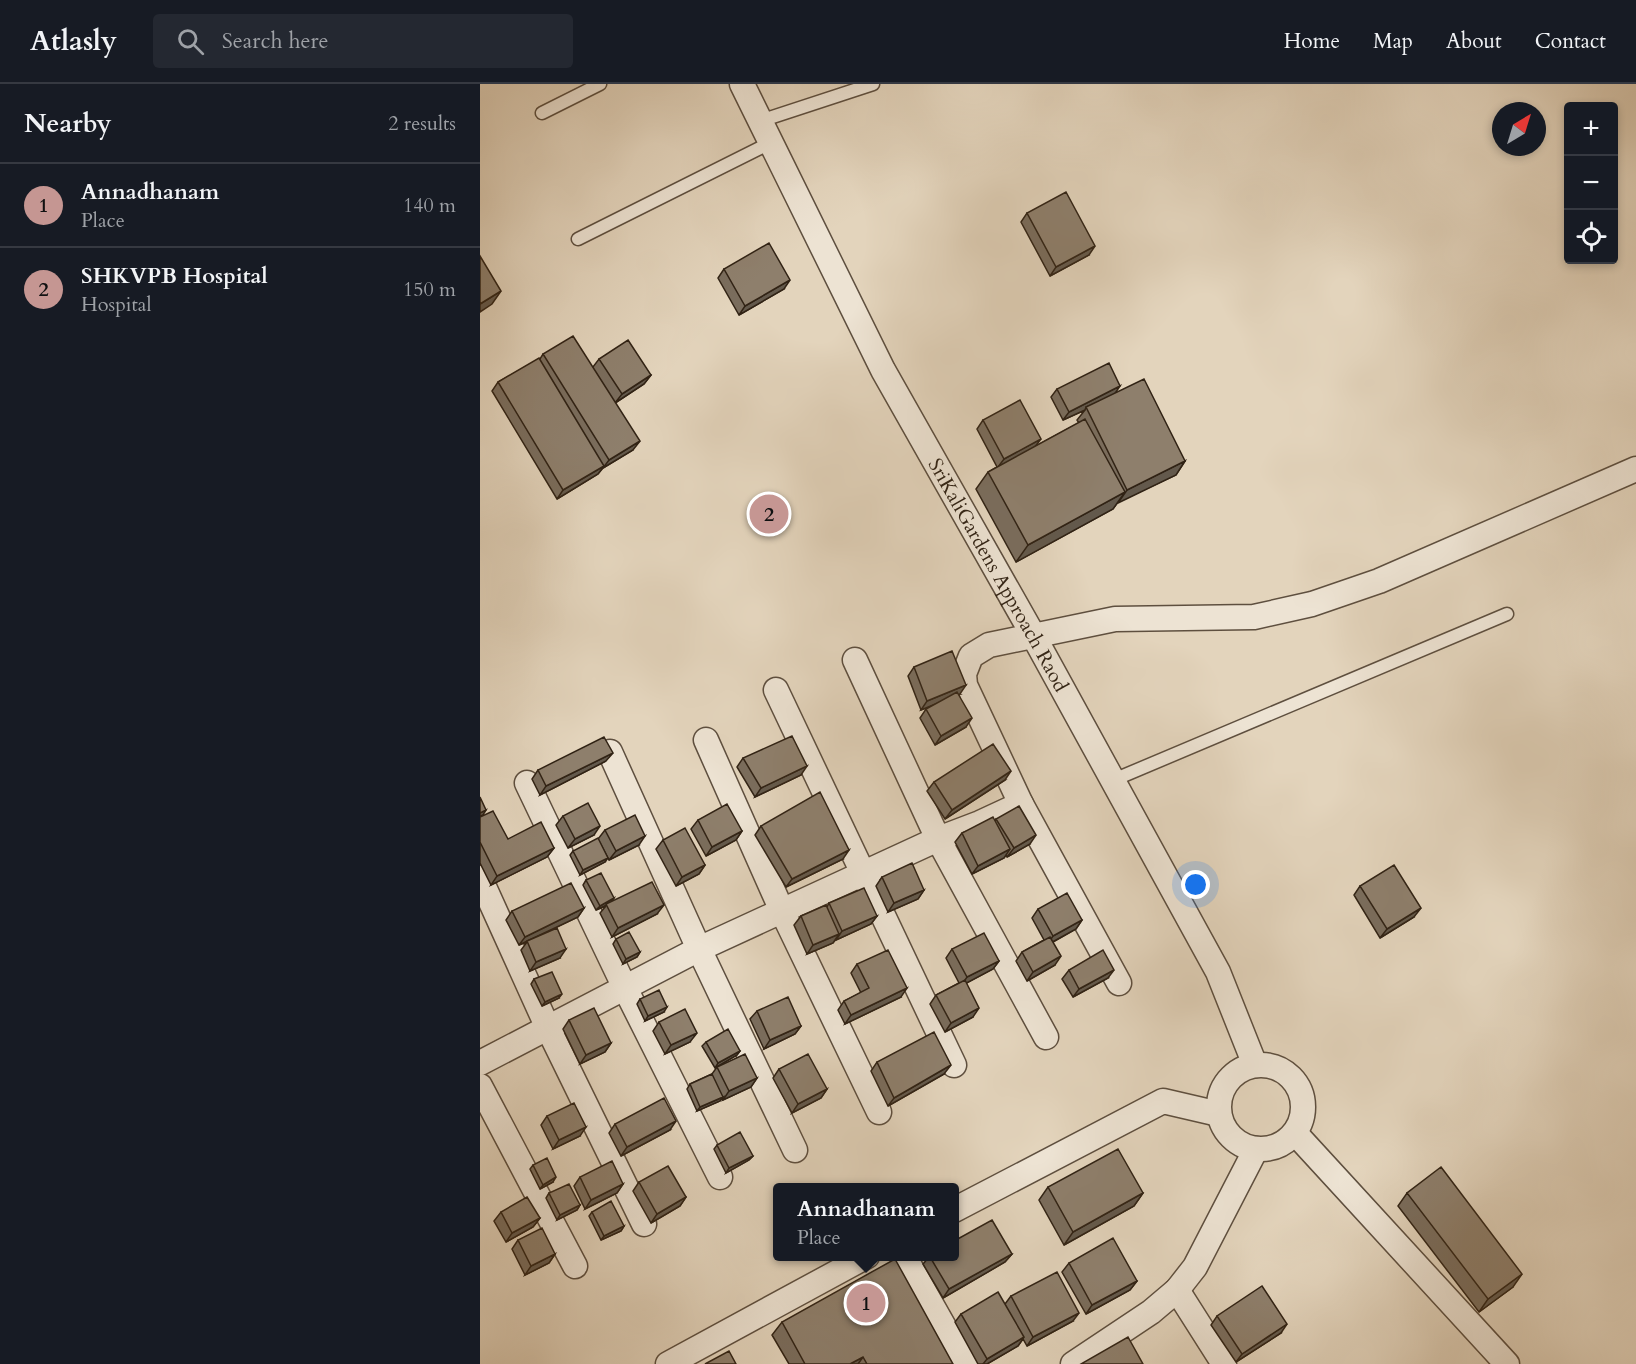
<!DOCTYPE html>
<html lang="en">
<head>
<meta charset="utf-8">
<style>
  :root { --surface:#171b24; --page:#242831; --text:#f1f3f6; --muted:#9ea1a6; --line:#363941; --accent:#c59692 }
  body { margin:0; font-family:Cardo,serif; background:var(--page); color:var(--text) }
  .controls { position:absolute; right:18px; top:18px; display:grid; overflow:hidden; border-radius:6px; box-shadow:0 3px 9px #0003 }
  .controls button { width:54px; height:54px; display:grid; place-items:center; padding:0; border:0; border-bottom:2px solid var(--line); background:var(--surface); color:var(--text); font:30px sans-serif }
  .compass { position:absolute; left:1012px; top:18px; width:54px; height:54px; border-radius:50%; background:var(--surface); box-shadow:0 3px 9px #0003; rotate:38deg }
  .you { position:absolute; left:716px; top:801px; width:21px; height:21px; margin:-15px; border:4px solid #fff; border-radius:50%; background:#1a73e8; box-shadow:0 0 0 9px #1a73e833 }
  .badge { display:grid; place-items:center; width:39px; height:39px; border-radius:50%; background:var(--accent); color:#111; font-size:20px; font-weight:700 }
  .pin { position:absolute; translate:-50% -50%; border:3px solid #fff; box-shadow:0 2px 6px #0006 }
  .popup { position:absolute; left:293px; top:1099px; width:186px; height:78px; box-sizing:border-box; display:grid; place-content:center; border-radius:6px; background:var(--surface); filter:drop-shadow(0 2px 4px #0005); font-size:20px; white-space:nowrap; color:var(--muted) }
  .popup b { font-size:22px; color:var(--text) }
  .popup::after { content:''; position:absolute; left:50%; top:100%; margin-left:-12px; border:12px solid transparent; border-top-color:var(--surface) }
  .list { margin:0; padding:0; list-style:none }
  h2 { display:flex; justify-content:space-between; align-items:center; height:78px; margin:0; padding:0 24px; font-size:26px }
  h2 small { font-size:20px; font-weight:400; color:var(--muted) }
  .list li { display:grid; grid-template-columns:39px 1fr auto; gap:18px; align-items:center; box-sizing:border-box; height:84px; padding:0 24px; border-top:2px solid var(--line) }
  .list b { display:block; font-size:22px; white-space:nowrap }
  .list p { margin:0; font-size:20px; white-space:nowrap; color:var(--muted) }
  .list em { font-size:20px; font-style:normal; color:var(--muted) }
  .icon { flex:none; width:33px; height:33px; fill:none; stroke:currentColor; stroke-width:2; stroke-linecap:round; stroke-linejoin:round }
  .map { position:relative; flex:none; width:1156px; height:1280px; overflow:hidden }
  header { display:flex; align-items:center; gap:36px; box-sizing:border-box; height:84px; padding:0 30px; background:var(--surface); border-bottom:2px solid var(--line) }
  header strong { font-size:28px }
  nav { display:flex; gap:33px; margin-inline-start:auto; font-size:21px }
  .search { width:420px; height:54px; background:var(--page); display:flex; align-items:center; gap:15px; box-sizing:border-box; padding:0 21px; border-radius:6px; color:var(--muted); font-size:22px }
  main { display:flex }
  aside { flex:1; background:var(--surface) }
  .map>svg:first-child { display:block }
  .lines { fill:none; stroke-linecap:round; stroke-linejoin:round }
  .lane-casing { stroke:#5e4f3f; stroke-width:15 }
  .street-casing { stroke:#5e4f3f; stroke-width:27 }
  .lane { stroke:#ede3d3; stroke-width:12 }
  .street { stroke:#ede3d3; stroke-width:24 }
  .wall { fill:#7a6d5d; stroke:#312315; stroke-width:1.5 }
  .shaded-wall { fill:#63594c; stroke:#312315; stroke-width:1.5 }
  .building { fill:#8e7f6c; stroke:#312315; stroke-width:1.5 }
  .labels { text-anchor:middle; stroke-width:5; stroke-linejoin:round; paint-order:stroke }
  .street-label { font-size:20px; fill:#312315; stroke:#ede3d3 }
</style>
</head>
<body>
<header>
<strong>Atlasly</strong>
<div class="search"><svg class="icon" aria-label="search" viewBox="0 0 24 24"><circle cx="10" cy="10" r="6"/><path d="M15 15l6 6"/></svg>Search here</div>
<nav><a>Home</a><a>Map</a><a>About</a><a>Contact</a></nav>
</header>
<main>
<aside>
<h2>Nearby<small>2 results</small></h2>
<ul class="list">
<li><span class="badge">1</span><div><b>Annadhanam</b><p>Place</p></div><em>140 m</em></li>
<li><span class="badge">2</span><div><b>SHKVPB Hospital</b><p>Hospital</p></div><em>150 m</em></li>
</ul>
</aside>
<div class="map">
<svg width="1156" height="1280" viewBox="0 0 1156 1280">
  <rect width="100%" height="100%" fill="#e3d4bc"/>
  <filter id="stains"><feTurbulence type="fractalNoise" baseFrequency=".00333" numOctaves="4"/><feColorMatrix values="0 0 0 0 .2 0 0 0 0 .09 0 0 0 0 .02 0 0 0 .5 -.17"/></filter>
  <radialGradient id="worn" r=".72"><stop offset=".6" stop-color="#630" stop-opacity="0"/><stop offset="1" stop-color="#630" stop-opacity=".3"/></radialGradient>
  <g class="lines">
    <defs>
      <path id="lane" d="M62 29 120 0
        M280 37 393 0
        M98 155 290 59
        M631 697 1027 530"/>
      <g id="street">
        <path id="s1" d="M262 0 403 286 553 551 738 888 775 981"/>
        <path d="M375 576 458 755 566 953"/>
        <path d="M296 606 474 981"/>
        <path d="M226 656 302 827 399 1028"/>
        <path d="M130 668 219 865 315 1066"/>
        <path d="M47 699 145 904 240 1093"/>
        <path d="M541 720 639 899"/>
        <path d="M0 794 67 942 164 1140"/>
        <path d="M0 979 219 865 458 755 500 739 541 720 485 601 484 590 491 572 509 561 635 535 774 533 832 520 899 497 1156 385"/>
        <circle cx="781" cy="1023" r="42"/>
        <path d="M0 1002 95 1182"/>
        <path d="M815 1049 1027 1280"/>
        <path d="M474 1126 683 1017 739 1030"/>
        <path d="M424 1172 485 1280"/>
        <path d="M697 1206 744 1280"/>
        <path d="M188 1280 387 1172"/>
        <path d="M593 1280 671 1228 697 1206 715 1183 776 1065"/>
      </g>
    </defs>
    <use href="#lane" class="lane-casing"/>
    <use href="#street" class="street-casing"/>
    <use href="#lane" class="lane"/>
    <use href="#street" class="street"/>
  </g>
  <path class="wall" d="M547 129 609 171 570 192 541 138Z
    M244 185 304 205 259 231 238 194Z
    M63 270 113 283 119 275 171 291 164 300 135 319 153 366 123 384 118 390 77 415 12 307 18 298 60 275Z
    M577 305 636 309 705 377 696 391 638 418 633 425 536 478 496 405 508 388 517 383 497 345 503 336 556 362 599 339 597 336 605 326 583 336 571 313Z
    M434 583 480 610H479L486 643 455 661 440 634 446 625 456 620 441 626 428 592Z
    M263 674 321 691 275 713 257 683Z
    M126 677 60 711 52 695 58 686Z
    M525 696 465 735 447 707 454 698Z
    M83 732 114 751 88 764 76 741Z
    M0 733 28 755 74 764 67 773 11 801 0 779Z
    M516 735 550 760 527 773 526 771 524 774 492 790 475 758 482 749 515 737Z
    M218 736 262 747 256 756 226 772 211 745Z
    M281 742 363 775 306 803 275 751Z
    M125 746 159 761 129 776 118 755Z
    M183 756 225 781 219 790 196 802 176 765Z
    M93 767 125 778 100 791 90 771Z
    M402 793 444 806 438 815 408 828 396 802Z
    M106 796 132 818 177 830 132 853 120 829 126 822 116 826 103 801Z
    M880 802 934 833 900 854 874 811Z
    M349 819 397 832 391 840 356 856V855L353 859 327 870 314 841 321 832 347 823Z
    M104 824 98 833 54 854 80 874 50 887 41 866 47 858 39 861 26 836 32 827Z
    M558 825 602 836 596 845 573 858 575 881 547 897 536 877 542 868 564 856 552 834Z
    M136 855 160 868 157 873 143 880 133 860Z
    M472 865 519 877 513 885 486 899 493 933 465 948 450 920 456 911 479 899 466 874Z
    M377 880 421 913 365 940 358 926 364 917 381 909 371 889Z
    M589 886 628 894 593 913 582 895Z
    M54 895 79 914 62 922 51 900Z
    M160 915 184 928 165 937 157 920Z
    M277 927 321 942 315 950 284 965 270 935Z
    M89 936 131 959 125 968 100 980 83 945Z
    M179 938 210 958 185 970 173 947Z
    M226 958 260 967 257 971 235 984 222 962Z
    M397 978 464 990 408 1022 391 987Z
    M237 983 277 994 271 1003 243 1016 242 1014 240 1017 217 1027 207 1005 210 1000 232 990Z
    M299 985 347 1005 341 1014 312 1029 293 994Z
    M67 1032 100 1052 73 1065 61 1041Z
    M135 1040 190 1046 141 1072 129 1049Z
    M237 1061 273 1072 269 1076 246 1089 234 1065Z
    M53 1081 73 1098 60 1105 50 1085Z
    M100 1093 143 1100 137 1109 105 1125 94 1102Z
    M159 1098 206 1113 200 1122 171 1139 153 1107Z
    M568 1103 663 1109 654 1122 584 1161 559 1116Z
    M69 1109 100 1121 97 1126 77 1136 66 1114Z
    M927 1109 1033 1203 999 1228 918 1122Z
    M21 1128 60 1134 53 1143 26 1158 14 1137Z
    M112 1128 144 1142 141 1147 121 1156 109 1132Z
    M38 1156 75 1170 69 1179 45 1191 32 1165Z
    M532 1170 525 1178 463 1214 443 1180 449 1173H474Z
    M589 1179 657 1197 650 1206 606 1230 582 1188Z
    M531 1212 593 1237 547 1262 543 1255 538 1262 507 1280H498L475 1238 481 1230 525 1220Z
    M737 1232 801 1249 756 1278 731 1241Z
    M302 1238 473 1280H309L292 1251Z"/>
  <path class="shaded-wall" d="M615 162 609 171 570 192 576 183Z
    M310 196 304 205 259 231 265 222Z
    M21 207 12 220 0 228V220Z
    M171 291 164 300 135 319 142 310Z
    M640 302 634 311 606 323 605 326 583 336 589 328Z
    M561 355 554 364 518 383 524 375Z
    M160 357 153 366 123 384 129 376Z
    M705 377 696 391 638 419 647 406Z
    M124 382 118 390 77 415 83 406Z
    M645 408 633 425 536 478 548 461Z
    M486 601 480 610 441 626 447 617Z
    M492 634 486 643 455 661 461 652Z
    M133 669 126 677 60 711 66 702Z
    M327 682 321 691 275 713 281 704Z
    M531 687 525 696 465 735 472 726Z
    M6 726 3 731 0 732V729Z
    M120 742 114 751 88 764 95 755Z
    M262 747 256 756 226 772 232 763Z
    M556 751 550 760 527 773 534 764Z
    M165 752 159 761 129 776 136 767Z
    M74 764 67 773 11 801 17 792Z
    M530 765 524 774 492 790 498 782Z
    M369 766 363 775 306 803 312 795Z
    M128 774 125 778 100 791 103 786Z
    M225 781 219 790 196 802 202 793Z
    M444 806 438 815 408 828 414 819Z
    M134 814 131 819 116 826 120 822Z
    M184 821 177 830 132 853 138 844Z
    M104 824 98 833 39 861 45 853Z
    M941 824 934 833 900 854 907 845Z
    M397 832 391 840 356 856 362 847Z
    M602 836 596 845 567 861 573 852Z
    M359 850 353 859 327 870 333 861Z
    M86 865 80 874 50 887 56 878Z
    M160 868 157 873 143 880 146 875Z
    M581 872 575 881 547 897 553 888Z
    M519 877 513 885 481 902 487 893Z
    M634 886 628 894 593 913 599 905Z
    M427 904 421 913 365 940 371 931Z
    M82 910 79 914 62 922 65 918Z
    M187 923 184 928 165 937 168 932Z
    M499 924 493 933 465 948 471 939Z
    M321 942 315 950 284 965 290 956Z
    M217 949 210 958 185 970 191 961Z
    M131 959 125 968 100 980 106 971Z
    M260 967 257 971 235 984 238 979Z
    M471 981 464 990 408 1022 414 1014Z
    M277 994 271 1003 243 1016 249 1007Z
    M347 1005 341 1014 312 1029 318 1020Z
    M243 1013 240 1017 217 1027 220 1023Z
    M196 1037 190 1046 141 1072 147 1063Z
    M106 1043 100 1052 73 1065 79 1056Z
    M273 1072 269 1076 246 1089 249 1084Z
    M76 1093 73 1098 60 1105 63 1101Z
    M143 1100 137 1109 105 1125 111 1116Z
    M663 1109 654 1122 584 1161 593 1148Z
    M206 1113 200 1122 171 1139 177 1130Z
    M100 1121 97 1126 77 1136 80 1131Z
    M60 1134 53 1143 26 1158 32 1149Z
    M144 1142 141 1147 121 1156 124 1152Z
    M75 1170 69 1179 45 1191 51 1182Z
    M532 1170 525 1178 463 1214 469 1205Z
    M1042 1190 1033 1203 999 1228 1008 1215Z
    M657 1197 650 1206 606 1230 612 1221Z
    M599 1229 593 1237 547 1262 553 1253Z
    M807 1240 801 1249 756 1278 762 1270Z
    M544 1253 538 1262 507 1280H503L507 1275Z
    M383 1273 378 1280H370Z"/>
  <path class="building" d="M586 108 615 162 576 183 547 129Z
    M289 159 310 196 265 222 244 185Z
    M0 172 21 207 0 220Z
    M93 252 160 357 129 376 63 270Z
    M148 256 171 291 142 310 119 275Z
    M59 274 124 382 83 406 18 298Z
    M629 279 640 302 589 328 577 305Z
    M664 295 705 377 647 406 606 323Z
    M540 316 561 355 524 375 503 336Z
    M605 335 645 408 548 461 508 388Z
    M472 567 486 601 447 617 434 583Z
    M477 608 492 634 461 652 446 625Z
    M312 652 327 682 281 704 263 674Z
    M124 653 133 669 66 702 58 686Z
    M513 660 531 687 472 726 454 698Z
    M340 708 369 766 312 795 281 742Z
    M0 713 6 726 0 729Z
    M108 719 120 742 95 755 83 732Z
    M247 720 262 747 232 763 218 736Z
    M539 722 556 751 534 764 516 735Z
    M13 727 28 755 61 738 74 764 17 792 0 758V733Z
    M155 731 165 752 136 767 125 746Z
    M513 733 530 765 498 782 482 749Z
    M205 744 225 781 202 793 183 756Z
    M118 754 128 774 103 786 93 767Z
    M432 779 444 806 414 819 402 793Z
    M914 781 941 824 907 845 880 802Z
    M121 789 134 814 120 822 106 796Z
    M172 798 184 821 138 844 126 820Z
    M91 799 104 824 45 853 32 827Z
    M384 804 397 832 362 847 349 819Z
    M587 809 602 836 573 852 558 825Z
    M346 821 359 850 333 861 321 832Z
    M77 844 86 865 56 878 47 857Z
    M149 848 160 868 146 875 136 855Z
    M504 849 519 877 487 893 472 865Z
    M570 853 581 872 553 888 542 868Z
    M408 866 427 904 371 931 364 917 389 904 377 880Z
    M623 866 634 886 599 905 589 886Z
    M72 888 82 910 65 918 54 895Z
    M485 896 499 924 471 939 456 911Z
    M179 906 187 923 168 932 160 915Z
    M308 913 321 942 290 956 277 927Z
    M114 924 131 959 106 971 89 936Z
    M205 925 217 949 191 961 179 938Z
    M248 945 260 967 238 979 226 958Z
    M454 948 471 981 414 1014 397 978Z
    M265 970 277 994 249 1007 237 983Z
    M328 970 347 1005 318 1020 299 985Z
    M232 990 243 1013 220 1023 210 1000Z
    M184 1014 196 1037 147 1063 135 1040Z
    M94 1019 106 1043 79 1056 67 1032Z
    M260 1048 273 1072 249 1084 237 1061Z
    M638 1065 663 1109 593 1148 568 1103Z
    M67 1074 76 1093 63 1101 53 1081Z
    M132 1077 143 1100 111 1116 100 1093Z
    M188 1082 206 1113 177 1130 159 1098Z
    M961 1083 1042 1190 1008 1215 927 1109Z
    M89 1100 100 1121 80 1131 69 1109Z
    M47 1113 60 1134 32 1149 21 1128Z
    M131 1117 144 1142 124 1152 112 1128Z
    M512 1136 532 1170 469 1205 450 1173H474V1157Z
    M62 1144 75 1170 51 1182 38 1156Z
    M633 1154 657 1197 612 1221 589 1179Z
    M415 1175 473 1280H387L383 1273 370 1280H325L302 1238Z
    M577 1188 599 1229 553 1253 531 1212Z
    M782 1202 807 1240 762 1270 737 1232Z
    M518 1208 544 1253 507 1275 481 1230Z
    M648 1253 663 1280H601Z
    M249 1267 256 1280H225Z"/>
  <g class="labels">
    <g class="street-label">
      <text dy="7" stroke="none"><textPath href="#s1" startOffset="554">SriKaliGardens Approach Raod</textPath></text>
    </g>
  </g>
  <rect width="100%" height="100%" filter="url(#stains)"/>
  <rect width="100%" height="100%" fill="url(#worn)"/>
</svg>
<div class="controls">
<button>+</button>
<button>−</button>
<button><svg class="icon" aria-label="locate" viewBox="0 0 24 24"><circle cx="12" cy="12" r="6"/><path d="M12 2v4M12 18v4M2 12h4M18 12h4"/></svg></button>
</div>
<svg class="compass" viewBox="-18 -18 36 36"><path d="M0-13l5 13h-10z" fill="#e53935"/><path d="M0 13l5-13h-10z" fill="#9ea1a6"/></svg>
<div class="you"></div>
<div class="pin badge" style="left:386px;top:1219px">1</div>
<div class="popup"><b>Annadhanam</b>Place</div>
<div class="pin badge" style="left:289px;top:430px">2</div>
</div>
</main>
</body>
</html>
